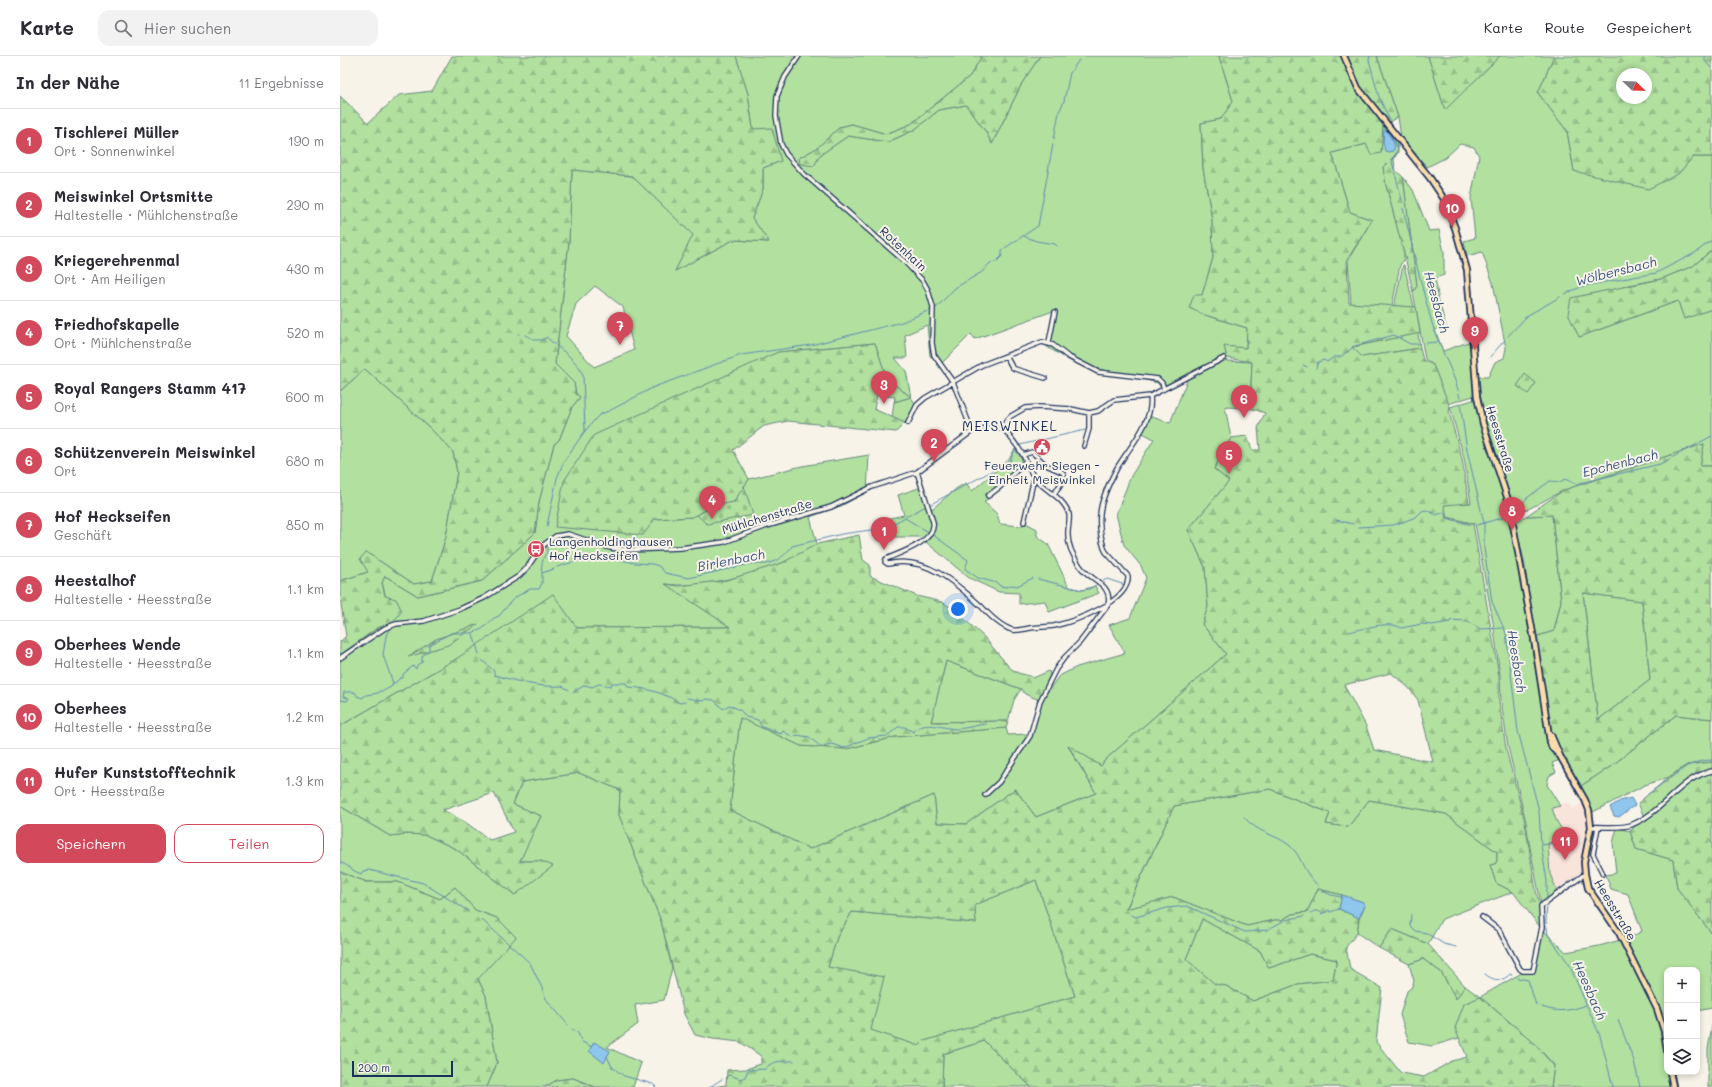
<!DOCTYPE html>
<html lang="de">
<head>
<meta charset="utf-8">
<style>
  :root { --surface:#fff; --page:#f2f2f3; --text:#2b2b33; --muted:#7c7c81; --line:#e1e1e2; --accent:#d1495b }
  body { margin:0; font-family:Mali,sans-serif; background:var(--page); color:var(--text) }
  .controls { position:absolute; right:12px; bottom:12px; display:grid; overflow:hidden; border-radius:8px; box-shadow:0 2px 6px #0003 }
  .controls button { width:36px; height:36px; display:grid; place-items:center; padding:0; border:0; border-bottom:1px solid var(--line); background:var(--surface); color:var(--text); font:20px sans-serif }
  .compass { position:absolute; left:1276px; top:12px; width:36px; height:36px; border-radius:50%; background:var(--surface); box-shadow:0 2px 6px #0003; rotate:113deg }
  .scale { position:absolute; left:12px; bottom:10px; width:101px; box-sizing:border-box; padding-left:4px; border:2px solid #1b2f5e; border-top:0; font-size:11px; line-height:14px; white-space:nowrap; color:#1b2f5e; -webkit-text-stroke:3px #f7f3e8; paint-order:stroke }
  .you { position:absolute; left:618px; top:553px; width:14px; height:14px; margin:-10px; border:3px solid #fff; border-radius:50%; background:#1a73e8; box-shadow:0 0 0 6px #1a73e833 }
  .badge { display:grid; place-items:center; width:26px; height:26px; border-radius:50%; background:var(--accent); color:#fff; font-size:13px; font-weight:700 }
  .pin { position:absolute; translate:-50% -33px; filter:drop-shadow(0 1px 2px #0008) }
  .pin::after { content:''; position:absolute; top:21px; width:14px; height:12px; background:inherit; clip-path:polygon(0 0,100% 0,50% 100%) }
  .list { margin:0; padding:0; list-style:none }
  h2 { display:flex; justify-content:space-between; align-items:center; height:52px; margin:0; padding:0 16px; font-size:17px }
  h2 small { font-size:13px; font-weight:400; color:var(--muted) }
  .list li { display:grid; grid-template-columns:26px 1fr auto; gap:12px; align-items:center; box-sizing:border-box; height:64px; padding:0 16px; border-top:1px solid var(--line) }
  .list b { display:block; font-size:15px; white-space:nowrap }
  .list p { margin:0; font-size:13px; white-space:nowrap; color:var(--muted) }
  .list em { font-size:13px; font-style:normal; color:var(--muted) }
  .actions { display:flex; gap:8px; padding:12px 16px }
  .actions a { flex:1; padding:9px 0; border:1px solid var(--accent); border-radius:12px; text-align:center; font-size:14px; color:var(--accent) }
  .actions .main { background:var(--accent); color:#fff }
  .icon { flex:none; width:22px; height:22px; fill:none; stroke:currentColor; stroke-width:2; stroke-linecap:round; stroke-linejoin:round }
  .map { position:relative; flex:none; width:1372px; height:1031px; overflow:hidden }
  header { display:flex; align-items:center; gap:24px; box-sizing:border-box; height:56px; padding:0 20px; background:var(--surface); border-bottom:1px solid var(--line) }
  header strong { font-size:19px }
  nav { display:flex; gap:22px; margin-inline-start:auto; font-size:14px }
  .search { width:280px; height:36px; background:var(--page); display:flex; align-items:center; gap:10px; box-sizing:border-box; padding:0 14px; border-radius:12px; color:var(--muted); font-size:15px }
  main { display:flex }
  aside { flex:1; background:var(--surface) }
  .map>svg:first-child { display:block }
  .built { fill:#f9e4db }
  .green { fill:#b1e09f; stroke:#66887e; fill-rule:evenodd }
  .forest { fill:url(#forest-firs); stroke:#66887e; fill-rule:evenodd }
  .cemetery { fill:url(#cemetery-stones); stroke:#66887e }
  .water { fill:#8ec6ed; stroke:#608ab4 }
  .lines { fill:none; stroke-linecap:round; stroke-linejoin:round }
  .stream { stroke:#608ab4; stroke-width:1 }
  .minor-casing { stroke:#1b2f5e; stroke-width:6 }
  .major-casing { stroke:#1b2f5e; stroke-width:8 }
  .minor { stroke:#f7f3e8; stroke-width:3.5 }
  .major { stroke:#faddab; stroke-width:4.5 }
  .labels { text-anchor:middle; stroke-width:4; stroke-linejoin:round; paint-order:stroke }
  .street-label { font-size:12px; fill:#1b2f5e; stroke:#f7f3e8 }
  .poi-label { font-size:12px; fill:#1b2f5e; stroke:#f7f3e8 }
  .water-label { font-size:13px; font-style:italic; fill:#385582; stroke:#f7f3e8 }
  .quarter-label { font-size:14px; letter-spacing:1px; fill:#1b2f5e; stroke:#f7f3e8 }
</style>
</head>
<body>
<header>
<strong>Karte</strong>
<div class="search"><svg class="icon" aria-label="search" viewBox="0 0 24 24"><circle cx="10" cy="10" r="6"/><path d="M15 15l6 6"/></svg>Hier suchen</div>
<nav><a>Karte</a><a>Route</a><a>Gespeichert</a></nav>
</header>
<main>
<aside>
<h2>In der Nähe<small>11 Ergebnisse</small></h2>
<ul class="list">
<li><span class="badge">1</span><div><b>Tischlerei Müller</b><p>Ort · Sonnenwinkel</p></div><em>190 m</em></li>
<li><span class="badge">2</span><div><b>Meiswinkel Ortsmitte</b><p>Haltestelle · Mühlchenstraße</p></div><em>290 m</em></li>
<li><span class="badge">3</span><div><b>Kriegerehrenmal</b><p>Ort · Am Heiligen</p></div><em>430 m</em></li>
<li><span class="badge">4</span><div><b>Friedhofskapelle</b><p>Ort · Mühlchenstraße</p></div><em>520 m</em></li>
<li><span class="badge">5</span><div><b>Royal Rangers Stamm 417</b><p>Ort</p></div><em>600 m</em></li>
<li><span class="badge">6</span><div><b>Schützenverein Meiswinkel</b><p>Ort</p></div><em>680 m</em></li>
<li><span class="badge">7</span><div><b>Hof Heckseifen</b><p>Geschäft</p></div><em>850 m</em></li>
<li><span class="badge">8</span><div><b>Heestalhof</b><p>Haltestelle · Heesstraße</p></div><em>1.1 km</em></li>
<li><span class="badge">9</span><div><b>Oberhees Wende</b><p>Haltestelle · Heesstraße</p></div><em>1.1 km</em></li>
<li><span class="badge">10</span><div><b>Oberhees</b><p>Haltestelle · Heesstraße</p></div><em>1.2 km</em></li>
<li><span class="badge">11</span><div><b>Hufer Kunststofftechnik</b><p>Ort · Heesstraße</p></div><em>1.3 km</em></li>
</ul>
<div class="actions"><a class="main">Speichern</a><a>Teilen</a></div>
</aside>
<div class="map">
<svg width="1372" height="1031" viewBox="0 0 1372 1031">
  <defs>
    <pattern id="forest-firs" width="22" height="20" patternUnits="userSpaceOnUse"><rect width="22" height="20" fill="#b1e09f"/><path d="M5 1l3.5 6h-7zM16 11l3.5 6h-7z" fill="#98c08b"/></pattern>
    <pattern id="cemetery-stones" width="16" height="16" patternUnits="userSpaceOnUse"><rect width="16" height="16" fill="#b1e09f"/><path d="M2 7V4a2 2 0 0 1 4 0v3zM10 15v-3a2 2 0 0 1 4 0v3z" fill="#98c08b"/></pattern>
  </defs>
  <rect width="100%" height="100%" fill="#f7f3e8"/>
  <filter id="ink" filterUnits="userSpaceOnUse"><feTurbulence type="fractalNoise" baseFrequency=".025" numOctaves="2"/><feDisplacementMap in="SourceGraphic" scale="8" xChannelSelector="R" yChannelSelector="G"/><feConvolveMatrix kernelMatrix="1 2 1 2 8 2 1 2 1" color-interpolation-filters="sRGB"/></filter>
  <g filter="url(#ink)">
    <path class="built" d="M1228 746 1232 753 1242 748 1248 759 1249 774 1242 797 1240 816 1236 821 1217 834 1210 818 1208 787 1224 786 1227 782 1216 764 1212 752Z"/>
    <path class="green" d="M396 0H642L630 20 571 68 546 78 512 68 500 71 477 92 459 102 480 99 508 80 548 86 574 74 599 54 626 49 646 76 652 88 682 27 700 0H879L893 45 881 63 861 67 863 112 872 163 873 202 862 239 865 259 907 272 906 292 885 291 887 305 912 306 910 352 885 351 891 382 874 413 889 425 848 474 865 511 868 551 862 568 886 598 765 704 761 710 728 690 756 737 696 761 675 733 626 768 597 767 594 739 470 793 390 754 400 661 461 690 506 693 555 681 666 672 668 679 687 678 690 675 696 652 719 620 737 611 785 597 769 569 790 562 806 522 801 510 784 489 776 458 791 420 814 383 801 376 809 360 830 367 848 322 821 333 818 327 734 307 707 291 713 255 635 283 631 278 602 307 590 300 587 269 565 279 567 302H555L566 315 571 341 576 349 565 367 552 362 554 346 571 341 547 323 535 287 438 296 315 463 352 461 393 446 409 423 462 410 529 399 527 436 501 450 470 461 477 488C466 494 455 502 442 507 414 519 356 533 326 528L391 571 237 572 116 603 0 670V599L37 572 52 567 42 526 45 520 78 540 142 525 195 477 199 446 214 388 219 384 232 351 240 341 236 338 234 327 215 308 229 185 232 114 292 120 354 179 335 215 393 184 428 186 412 162 423 133V112L441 105 413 73 408 38ZM255 230 283 251 294 294 254 311 226 280 236 248Z
      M1037 0H1088L1105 53 1160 0H1214L1198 37 1227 75 1234 115 1338 118 1353 101H1372V194L1353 210 1321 223 1284 230 1239 281 1338 245 1344 262 1372 253V410H1360L1364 388 1224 434 1177 459 1151 385 1138 335V321H1148L1155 306 1164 302 1166 292 1153 227 1142 196 1127 200 1124 185 1135 182 1131 142 1139 100 1134 91 1120 88 1105 102 1087 111 1061 81 1058 61Z
      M1043 69 1058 87V96L1043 111 1046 129 1064 197V204L1060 209 1052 250 1011 248 1008 204 1032 164 1010 156 992 97 1026 88 1041 97Z
      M1063 121 1073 134 1089 175 1099 174 1104 196V219L1095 222 1099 246 1106 270 1095 274 1103 295 1131 285 1134 335 1133 340 1108 348 1093 309 1085 303 1073 236 1077 230Z
      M1063 209H1064L1074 251 1054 250Z
      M1078 277 1080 292 1022 301 1012 291Z
      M25 313 90 372 113 396 117 416 106 481 92 525 74 528 26 496 28 516 0 525V335Z
      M1136 343 1168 449 1208 687 1210 693 1220 704 1212 707 1216 716 1209 720 1207 729 1220 750 1212 752 1216 764 1227 782 1224 786 1208 787 1210 818 1217 834 1201 848 1189 786 1186 766 1168 691 1161 645 1160 619 1153 566 1135 468 1107 461 1103 448 1131 447 1124 402 1110 351Z
      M675 393 686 410 644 446 657 458 660 468 681 470 686 467 697 473V480L708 488 729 531 742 534 755 530 759 537 709 556 705 545 679 548V537L659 536 629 522 580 481H546L545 463 564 459 558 439 579 432 592 453 617 432 626 427 632 435 669 403Z
      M1212 459 1221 545 1214 575 1195 581 1184 504 1175 467 1186 460Z
      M1243 537 1302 545 1310 624 1258 664Z
      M606 605 681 633 674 644 668 665 591 666Z
      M1336 659 1372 663V706L1347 709 1329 721 1305 729 1253 756 1239 731 1270 711Z
      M239 717 280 734 279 759 321 865 332 912 324 944 295 949 298 968 267 991 301 1007 293 1031H255L233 1022 217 1024 205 1031H147L157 1007 146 940 138 923 157 862 135 854 115 831 100 843 58 826H27L0 816V750L50 780 66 778 86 779 116 793 175 839 201 805H179L201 760 173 748 182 726Z
      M930 733 990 757 986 768 1008 771 1029 744 1106 758 1157 796V805L1155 808 1150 809 1156 827 1173 836 1102 863 1088 888 1052 873 1039 892 1017 877 1019 862 1025 850 1023 846 1002 839 978 833 967 856 952 858 942 864H935L907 870 833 841 786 854 834 750Z
      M1277 772 1290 775 1296 793 1333 804 1337 832 1372 878V952L1357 955V914H1327V960H1325L1327 971V1016H1334L1337 1031H1211L1214 1009 1191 984 1140 941 1115 972 1119 982 1092 990 1069 986 1060 959 1067 935 1071 932 1074 925 1069 908 1083 903 1101 916 1116 942 1125 930 1140 941 1192 911 1200 871 1226 896 1259 890 1284 883 1286 884 1302 875 1288 838 1271 833 1266 819 1276 817 1273 787Z
      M696 824 735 940 585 985 579 990 531 975 488 911 497 881 512 856 636 867 634 849Z
      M862 863 920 895 929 912 970 898 997 904 993 924 958 928 913 945 886 930 875 929 846 903Z
      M1372 969V1031H1368V993Z
      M644 985 691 1031H602L603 998Z"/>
    <path class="forest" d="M112 0H396L408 38 413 73 432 72 441 105 423 112V133L412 162 429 186 393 184 335 215 353 179 292 120 232 114 229 185 215 308 234 327 236 338 240 341 232 351 219 384 214 388 199 446 195 477 142 525 78 540 45 520 42 527 45 540 56 543 62 555 52 567 37 572 0 599V586L6 580 0 542V525L28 516 20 503 26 496 74 528 92 525 106 481 117 416 113 396 90 372 25 313 0 335V40L28 67 59 39 92 35Z
      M642 0H700L682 27 652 88 646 76 626 49 599 54 574 74 548 86 508 80 480 99 474 110 460 108 459 102 477 92 500 71 512 68 546 78 571 68 630 20Z
      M879 0H1037L1058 61 1043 69 1041 97 1031 99 1026 88 992 97 1010 156 1032 164 1007 204 1009 247 1076 251 1080 277 1012 291 1022 301 1080 292 1083 304 1093 309 1110 351 1109 356 1122 403 1129 447 1104 449 1107 461 1133 468 1159 619V645L1166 693 1185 766 1196 835 1200 849V871L1173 836 1156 827 1150 809 1155 808 1157 805V796L1106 758 1029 744 1008 771 986 768 990 757 930 733 834 750 786 853 833 841 907 870 935 864H942L952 858 967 856 978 833 1002 839 999 853 1019 862 1017 877 1006 891 1010 913 1042 932 1036 986 1061 1017 1084 1021 1112 1005 1127 1001 1115 972 1124 948 1140 941 1191 984 1214 1010 1211 1031H691L644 985 603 998 602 1031H373L386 1029 387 1014 406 1013 421 1008V1000L400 986 373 983 355 979 344 958 321 865 279 759 280 734 239 717 182 726 173 748 201 760 180 805H201L213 810 175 839 116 793 86 779 66 778 50 780 0 750V670L116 603 213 538 237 572 390 571 325 528 339 530 387 524 442 507 477 488 519 479 523 504 530 509V520L577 540 602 546 612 552 644 581 670 612 678 617 690 620 693 622 709 615 710 619 699 644 685 638 681 633 606 605 591 666 668 665 666 672 555 681 506 693 461 690 400 662 390 754 470 793 594 739 597 767 626 768 675 733 696 761 756 737 728 689 761 710 765 704 886 598 862 568 868 551 865 511 848 474 889 425 874 413 891 382 907 380 912 394H920L918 372 925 357 910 352 912 306 887 302 884 290 906 292 907 272 865 259 849 252 854 239H862L873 202 872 163 863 112 861 67 881 63 893 45ZM1051 617 1068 631 1078 644 1093 706 1034 694 1026 670 1004 629ZM154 737 174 776 150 784 125 766 103 754ZM696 824 735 940 584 985 579 990 531 974 544 921 488 911 497 881 512 856 636 867 635 849ZM862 863 920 895 929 912 970 898 997 904 993 924 958 928 913 945 886 930 875 928 846 903Z
      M1088 0H1160L1105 54Z
      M1214 0H1372V101H1353L1338 118 1308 133 1234 115 1227 75 1198 37ZM1282 18H1306V42H1282Z
      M1058 96 1054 103 1055 114 1063 121 1077 230 1073 236 1066 205 1046 129 1043 111Z
      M1372 194V253L1344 263 1338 245 1239 281 1228 258 1231 242 1321 223 1353 210Z
      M535 287 547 323 571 341 554 346 555 341 537 339 534 353 565 367 556 376 448 365 424 370 393 394 409 423 394 446 373 450 352 461 315 463 303 479 215 471 224 425 254 379 438 296Z
      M1364 388 1360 410H1372V663L1336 659 1270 711 1239 731 1227 711 1211 674 1195 581 1214 575 1221 545 1212 459 1186 460 1224 434ZM1243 537 1302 545 1310 624 1258 664Z
      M138 568 108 589 68 601 96 583Z
      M1372 706V878L1337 832 1333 804 1296 793 1290 775 1304 761 1298 747 1329 721 1347 709Z
      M0 816 27 826H58L100 843 115 831 135 854 157 862 176 881 138 923 146 940 157 1007 147 1031H0Z
      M1052 873 1088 888 1125 930 1116 943 1101 916 1083 903 1069 908 1039 892Z
      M233 1022 255 1031H205L217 1024Z"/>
    <path class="cemetery" d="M1185 318 1196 327 1188 338 1177 330Z
      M404 430 413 459 367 468 357 459 373 450 394 446Z"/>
    <path class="water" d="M1044 74H1046L1053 85 1055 91 1053 95 1048 96 1045 95 1043 86Z
      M1291 742 1295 749 1279 761 1274 760 1270 751 1280 745Z
      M1002 839 1023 846 1025 849 1019 862 999 853Z
      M254 986 270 995 264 1007 249 995Z"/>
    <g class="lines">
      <path class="stream" d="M1030 0 1029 4 1039 41 1049 63
        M1365 0V5L1372 13
        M1047 73 1058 92 1052 106 1062 144
        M714 83 719 56 724 45 730 17 739 4
        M1063 152C1073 193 1082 234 1094 274 1102 297 1115 318 1120 342
        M684 180 696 185 715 188 717 190
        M1225 238 1243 230 1316 217 1355 197 1372 184
        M596 252 615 232 642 216 650 207 656 206 662 200V194L698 170 713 88
        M178 278H179
        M185 279 195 284H204L206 281C218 292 236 302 243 319L245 374
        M1168 280 1188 259 1220 241
        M1086 287 1099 286
        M1149 302 1164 285
        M963 309 967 311
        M976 312 978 306 984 304 987 306 994 301H1000L1015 290 1054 279 1070 288H1078
        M1120 347 1127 394 1144 467V492L1152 546 1166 577 1178 675 1199 755 1201 789 1207 825V843
        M680 389 745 374
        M591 448 670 405 675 394
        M1175 456 1187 442 1210 425 1220 426 1225 423 1236 428 1320 408 1372 380
        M565 462 588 476
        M996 464 1013 468
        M1137 469 1168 460
        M207 470 217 422 224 405 245 375 259 359 271 354 314 331 401 299 471 289 562 266 590 254
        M1019 471 1054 469 1076 461 1082 455 1086 454 1097 459 1104 456 1106 462 1131 469
        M593 479 628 504 625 513 638 522 657 527 660 530 666 531 672 529 677 530 693 522
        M217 511 250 501H268L295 507 312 508 319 510 325 517 349 522 414 507C428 512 444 502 452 490L502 478 545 472 586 450
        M202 517C200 513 203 500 207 497V491
        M698 523 742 534 749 533 756 529
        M761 526 767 523 785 529
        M49 573 46 580 43 599 53 627
        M1009 576C1023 573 1049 564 1061 572L1082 568 1092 569 1110 566 1111 564 1126 565 1141 573 1163 572
        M133 578 139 598
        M142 604 154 615V619C177 625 199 632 222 630L229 634
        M234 636 245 629 252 631 259 628 271 630 272 627H286L288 631C307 632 324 637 340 647L345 646
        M347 642 363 645 365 643 374 644 383 653 389 649 400 654 406 661 418 664 422 671 441 678 443 675 453 681 457 679 469 681 480 690 492 688 504 692 528 682 547 680 558 671H565L573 676C585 663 603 673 618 673 627 672 637 669 646 668
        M0 644 7 645 9 642 3 641 4 636H15L17 640 22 642 26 639 38 637 39 635H43L51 631 53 627 56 626 60 622H63V618L72 611 73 610 76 613 77 609 82 606V600L89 594V589L111 577H132L142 573 154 562 159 560 174 542 190 533H199L202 527V517L214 513
        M1308 738 1347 710 1361 705 1372 704
        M904 761C917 777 935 778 949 789 960 798 961 808 968 818 971 823 975 826 978 830
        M1201 789 1224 786
        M0 806C8 809 12 815 21 818L23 815 29 814 83 827 128 855
        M981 834 991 839 1001 841
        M1207 849 1206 865 1208 879 1229 908 1260 980 1273 1031
        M970 858 974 855H979L982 858 989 854 990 856 999 853
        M791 859 796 861 827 852 847 850 905 876 927 874 945 864 964 860
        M1071 859 1070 870 1075 875 1086 877 1104 888 1116 891
        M142 864 190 907 202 932 206 943 228 969
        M1145 918C1153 925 1163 926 1170 918L1172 919
        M1177 922 1188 924 1196 949
        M1202 951C1218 957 1231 955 1246 949
        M1278 964 1294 1005 1300 1031
        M232 973 238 977 242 986 252 991
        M267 1000 272 1011 284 1020 313 1028 316 1031
        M387 1020 389 1019 401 1023 405 1021 408 1014 425 1013C432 1004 443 1005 454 1005
        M370 1031 382 1023"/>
      <defs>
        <path id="minor" d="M459 0 445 21 437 40 436 60 441 88 446 98 464 118 564 205 583 225 588 234 593 251 592 287 594 299 613 326 632 375
          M709 286 715 256
          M666 300 672 311 675 313 705 322
          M568 367 577 349 585 342 642 309 702 286 713 289 727 300 758 316 818 323 822 327 824 333
          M663 372 666 365 671 360 685 352 700 351 731 353 749 357 758 355 774 344 810 340 884 302
          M744 390 749 373V357
          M683 399 692 396 706 409 722 416 724 418 722 426 714 438
          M577 416 593 466C597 485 560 497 546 503L545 506 548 508C585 499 616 527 641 550 649 559 660 570 672 574 677 575 685 573 690 572 698 571 707 571 714 570 735 565 790 546 788 520L766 496 764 492C761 482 759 468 760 458 761 443 770 425 777 412 789 391 814 366 810 340
          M648 440 661 430 686 405
          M684 466 694 422
          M0 602 45 572 56 568 84 565 120 553 144 542 179 520 187 512 201 491 216 480 228 478 270 492 289 494 341 492 384 486 427 470 491 451 532 431 577 416 635 373 663 372C670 381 677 389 683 399 687 406 689 414 694 421 703 434 723 440 729 458 730 464 728 471 728 476 727 489 733 500 740 510 750 525 773 527 768 549L740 586 724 602 716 613 700 645 690 680 659 726 645 739
          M1251 771C1263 770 1279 773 1291 769 1323 757 1340 721 1372 715
          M1258 771 1253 798 1263 818
          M1142 861 1159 874 1180 913 1183 915H1193L1202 871 1201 850 1245 818"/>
        <path id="major" d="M1004 0 1018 32 1090 122 1104 143 1115 172 1127 214 1137 341 1143 368 1169 447 1194 583 1210 686 1212 692 1220 700
          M1211 679 1220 700 1245 744 1249 754 1251 771 1244 806 1245 818 1248 832 1279 877 1317 953 1324 975 1327 995
          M1330 1016 1333 1031"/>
      </defs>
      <use href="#minor" class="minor-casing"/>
      <use href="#major" class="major-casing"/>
      <use href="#minor" class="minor"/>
      <use href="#major" class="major"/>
    </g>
  </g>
  <defs>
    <symbol id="civic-disc" viewBox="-11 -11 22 22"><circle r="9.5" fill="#d1495b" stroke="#f7f3e8"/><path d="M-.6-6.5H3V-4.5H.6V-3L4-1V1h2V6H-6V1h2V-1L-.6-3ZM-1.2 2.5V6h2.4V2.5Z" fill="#fff"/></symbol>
    <symbol id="bus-disc" viewBox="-11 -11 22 22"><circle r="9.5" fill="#d1495b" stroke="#f7f3e8"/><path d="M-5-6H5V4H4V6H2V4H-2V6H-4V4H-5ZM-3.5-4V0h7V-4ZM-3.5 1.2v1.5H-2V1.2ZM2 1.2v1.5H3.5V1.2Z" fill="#fff"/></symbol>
  </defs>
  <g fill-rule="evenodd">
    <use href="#civic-disc" x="692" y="381" width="20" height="20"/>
    <use href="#bus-disc" x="186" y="483" width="20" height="20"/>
  </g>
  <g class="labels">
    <g class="street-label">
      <text transform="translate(563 193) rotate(43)" y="4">Rotenhain</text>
      <text transform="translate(1160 383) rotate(73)" y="4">Heesstraße</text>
      <text transform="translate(427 461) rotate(-17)" y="4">Mühlchenstraße</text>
      <text transform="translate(1275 854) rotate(59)" y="4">Heesstraße</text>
    </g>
    <g class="poi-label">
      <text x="702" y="414">Feuerwehr Siegen -<tspan x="702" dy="14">Einheit Meiswinkel</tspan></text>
      <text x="209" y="490" text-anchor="start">Langenholdinghausen<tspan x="209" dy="14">Hof Heckseifen</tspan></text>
    </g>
    <g class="water-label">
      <text transform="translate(1276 215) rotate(-14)" y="5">Wölbersbach</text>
      <text transform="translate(1097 246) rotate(75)" y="5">Heesbach</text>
      <text transform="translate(1280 407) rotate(-14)" y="5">Epchenbach</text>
      <text transform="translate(391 504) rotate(-11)" y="5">Birlenbach</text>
      <text transform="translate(1177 605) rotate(81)" y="5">Heesbach</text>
      <text transform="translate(1250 934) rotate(66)" y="5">Heesbach</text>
    </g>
    <g class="quarter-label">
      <text x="670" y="375">MEISWINKEL</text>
    </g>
  </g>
</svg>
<div class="controls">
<button>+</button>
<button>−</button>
<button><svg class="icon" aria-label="layers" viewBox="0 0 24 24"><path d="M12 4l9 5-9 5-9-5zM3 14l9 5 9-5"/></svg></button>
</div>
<svg class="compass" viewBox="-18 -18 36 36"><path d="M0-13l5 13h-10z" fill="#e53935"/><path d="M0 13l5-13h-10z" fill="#7c7c81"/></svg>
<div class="scale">200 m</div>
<div class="you"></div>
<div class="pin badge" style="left:544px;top:494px">1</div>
<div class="pin badge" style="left:594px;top:406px">2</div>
<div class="pin badge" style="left:544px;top:348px">3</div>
<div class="pin badge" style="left:372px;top:463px">4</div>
<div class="pin badge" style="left:889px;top:418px">5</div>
<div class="pin badge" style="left:904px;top:362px">6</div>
<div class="pin badge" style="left:280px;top:289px">7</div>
<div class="pin badge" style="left:1172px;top:474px">8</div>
<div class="pin badge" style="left:1135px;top:294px">9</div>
<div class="pin badge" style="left:1112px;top:171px">10</div>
<div class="pin badge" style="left:1225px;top:804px">11</div>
</div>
</main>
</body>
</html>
